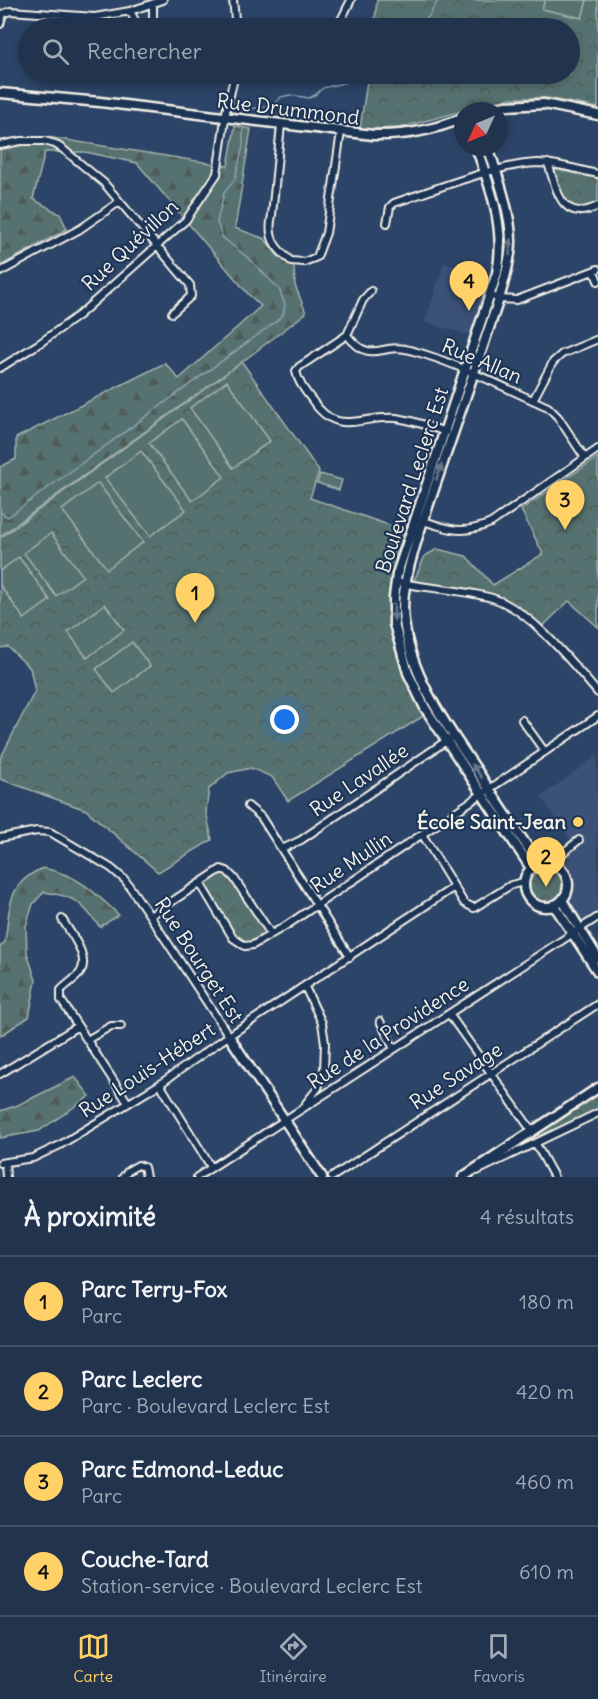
<!DOCTYPE html>
<html lang="fr">
<head>
<meta charset="utf-8">
<style>
  :root { --surface:#21334d; --page:#293b54; --text:#f1f3f6; --muted:#a2aab6; --line:#3e4e65; --accent:#ffd166 }
  body { margin:0; font-family:Delius,sans-serif; background:var(--page); color:var(--text) }
  .compass { position:absolute; left:454px; top:102px; width:54px; height:54px; border-radius:50%; background:var(--surface); box-shadow:0 3px 9px #0003; rotate:226deg }
  .you { position:absolute; left:285px; top:720px; width:21px; height:21px; margin:-15px; border:4px solid #fff; border-radius:50%; background:#1a73e8; box-shadow:0 0 0 9px #1a73e833 }
  .badge { display:grid; place-items:center; width:39px; height:39px; border-radius:50%; background:var(--accent); color:#111; font-size:20px; font-weight:700 }
  .pin { position:absolute; translate:-50% -50px; filter:drop-shadow(0 2px 3px #0008) }
  .pin::after { content:''; position:absolute; top:32px; width:21px; height:18px; background:inherit; clip-path:polygon(0 0,100% 0,50% 100%) }
  .list { margin:0; padding:0; list-style:none }
  h2 { display:flex; justify-content:space-between; align-items:center; height:78px; margin:0; padding:0 24px; font-size:26px }
  h2 small { font-size:20px; font-weight:400; color:var(--muted) }
  .list li { display:grid; grid-template-columns:39px 1fr auto; gap:18px; align-items:center; box-sizing:border-box; height:90px; padding:0 24px; border-top:2px solid var(--line) }
  .list b { display:block; font-size:22px; white-space:nowrap }
  .list p { margin:0; font-size:20px; white-space:nowrap; color:var(--muted) }
  .list em { font-size:20px; font-style:normal; color:var(--muted) }
  .icon { flex:none; width:33px; height:33px; fill:none; stroke:currentColor; stroke-width:2; stroke-linecap:round; stroke-linejoin:round }
  .map { position:relative; flex:none; width:598px; height:1177px; overflow:hidden }
  .search { position:absolute; background:var(--surface); box-shadow:0 3px 9px #0003; left:18px; right:18px; top:18px; height:66px; display:flex; align-items:center; gap:15px; box-sizing:border-box; padding:0 21px; border-radius:33px; color:var(--muted); font-size:22px }
  .sheet { height:438px; background:var(--surface) }
  nav { display:flex; justify-content:space-around; align-items:center; box-sizing:border-box; height:84px; border-top:2px solid var(--line); background:var(--surface); font-size:16px; color:var(--muted) }
  nav a { display:grid; justify-items:center; gap:3px }
  nav .on { color:var(--accent) }
  .map>svg:first-child { display:block }
  .built { fill:#3a5174 }
  .forest { fill:url(#forest-firs); stroke:#a5b2ac; stroke-width:1.5 }
  .park { fill:url(#park-crowns); stroke:#a5b2ac; stroke-width:1.5 }
  .pitch { fill:#567270; stroke:#a5b2ac; stroke-width:1.5 }
  .lines { fill:none; stroke-linecap:round; stroke-linejoin:round }
  .stream { stroke:#8ca2b1; stroke-width:1.5 }
  .street-casing { stroke:#f4f1e8; stroke-width:10 }
  .secondary-casing { stroke:#f4f1e8; stroke-width:13 }
  .street { stroke:#1d3557; stroke-width:6 }
  .secondary { stroke:#1d3557; stroke-width:8 }
  .oneway { fill:#68778a }
  .poi-dot { fill:#ffd166; stroke:#1d3557; stroke-width:2 }
  .labels { text-anchor:middle; stroke-width:4.5; stroke-linejoin:round; paint-order:stroke }
  .street-label { font-size:20px; fill:#f4f1e8; stroke:#1d3557 }
  .poi-label { font-size:20px; font-weight:bold; fill:#f4f1e8; stroke:#1d3557; text-anchor:end }
</style>
</head>
<body>
<div class="map">
<svg width="598" height="1177" viewBox="0 0 598 1177">
  <defs>
    <pattern id="forest-firs" width="22" height="20" patternUnits="userSpaceOnUse" patternTransform="scale(1.5)"><rect width="22" height="20" fill="#567270"/><path d="M5 1l3.5 6h-7zM16 11l3.5 6h-7z" fill="#4f5b59"/></pattern>
    <pattern id="park-crowns" width="20" height="18" patternUnits="userSpaceOnUse" patternTransform="scale(1.5)"><rect width="20" height="18" fill="#567270"/><path d="M2 6a3 3 0 1 1 6 0M12 15a3 3 0 1 1 6 0" fill="none" stroke="#4f5b59"/></pattern>
  </defs>
  <rect width="100%" height="100%" fill="#2c4467"/>
  <filter id="ink" filterUnits="userSpaceOnUse"><feTurbulence type="fractalNoise" baseFrequency=".0167" numOctaves="2"/><feDisplacementMap in="SourceGraphic" scale="12" xChannelSelector="R" yChannelSelector="G"/><feConvolveMatrix kernelMatrix="1 2 1 2 8 2 1 2 1" color-interpolation-filters="sRGB"/></filter>
  <g filter="url(#ink)">
    <path class="built" d="M444 263 492 278 472 336 425 322Z
      M597 755 598 911 582 921 570 900 572 878 563 860V856L575 846 541 797Z"/>
    <path class="forest" d="M235 126 251 129 235 228 265 239 277 255 294 267 295 285 306 313 242 362 0 536V467L16 459V438L165 363 179 379 261 306 249 295 137 163 85 152H45L33 199 60 214 67 229 0 266V148L47 137 228 166Z
      M43 868C80 876 92 890 119 915L100 927C81 903 76 896 44 892L33 904 26 926 27 953 36 980 29 1017 0 1036V947L5 942C10 907 7 883 43 868Z
      M75 1077 90 1096 39 1131 0 1138V1111L18 1105Z"/>
    <path class="park" d="M377 0H598V108L548 98H511L399 128 360 129 368 74H570V28H374Z
      M549 168 598 178V203C560 227 558 200 549 168Z
      M242 362 319 471 310 498 406 531 396 555 390 630 405 678 425 715 288 801 272 777 251 768 228 773 209 789 206 811 212 840 158 872 86 810 0 779V759L35 691 30 668 8 647 0 648V538Z
      M598 457V627L569 601 540 629 533 622 492 598 412 585 425 556 437 549 466 556 493 585 543 554 521 510Z
      M524 885a22 22 0 1 1 44 0a22 22 0 1 1-44 0Z
      M226 869 269 935 252 947 234 940 196 884Z
      M598 1088V1113L542 1141 535 1129Z"/>
    <path class="pitch" d="M545 0H587L582 18 542 9Z
      M227 381 270 441 233 468 190 408Z
      M182 419 224 477 192 501 149 443Z
      M141 451 186 510 150 536 105 478Z
      M320 474 342 480 339 490 317 483Z
      M98 483 143 542 107 569 62 510Z
      M51 533 83 576 56 596 24 553Z
      M19 557 50 600 24 619 0 585V571Z
      M105 604 124 630 87 658 68 632Z
      M132 642 150 666 114 693 96 669Z"/>
    <g class="lines">
      <path class="stream" d="M407 28C414 25 424 23 429 16 433 10 433 5 440 0
        M247 112 250 109 272 106 281 97 290 95 309 98 315 95 323 88 347 82 353 78 354 74
        M0 512 8 517 274 323 283 315 285 305 279 289 248 258 222 237 217 222 224 193 235 179 243 146V129"/>
      <defs>
        <path id="street" d="M233 0 236 28
          M153 4V28
          M130 11 139 28
          M0 24 3 14 10 11 95 17 130 11 163 0
          M332 28 341 20 351 0
          M281 125 272 215C267 237 274 247 291 261L304 262 317 257 326 233 341 132
          M0 145 21 141H44L55 144 64 150 104 183 190 285 191 296 172 313
          M548 163C557 191 562 224 598 206
          M387 223 390 207 394 203C434 190 498 164 538 163 558 163 579 170 598 174
          M594 271 598 281
          M0 272 80 229 119 202
          M371 291 363 300 347 335 299 367 296 371C298 382 305 391 312 400 338 438 360 415 396 418 413 420 430 427 446 432
          M489 295 499 299 517 300 598 269
          M347 335C371 366 381 342 410 350 458 363 502 387 548 407L558 417 585 458
          M0 368 40 343 79 315 186 220 217 174 226 112 235 74
          M533 400 553 362 562 354 598 339
          M421 520C450 530 462 535 491 523L598 449
          M396 582C428 589 461 589 492 598 530 609 572 663 598 693
          M522 720 545 752
          M248 806 261 817 350 957
          M422 834 464 903 474 908 511 885 524 882
          M0 838 37 831 50 832 111 868 125 880 150 916 229 1036
          M282 849 301 840 449 739
          M554 865 559 856 579 840
          M200 883 233 938 245 946 253 945 287 925 598 716
          M150 916 221 869 227 871 234 878 271 934
          M62 919C70 933 91 957 80 973 75 979 67 984 61 990V1000L128 1103
          M305 987 322 1023 325 1043 324 1071 318 1088 306 1103
          M449 1014 532 1131
          M380 1021 394 1049
          M87 1040 111 1026H121
          M0 1074 78 1026
          M160 1084 211 1167
          M536 1144 554 1177
          M5 1162 6 1177
          M0 1163 33 1158 60 1145 160 1084 221 1041 454 887
          M477 1171 598 1113
          M123 1177 129 1170 138 1165 144 1167 146 1177
          M197 1177 598 917
          M332 1177 598 1004"/>
        <path id="secondary" d="M0 93 100 102 373 135C404 136 434 130 463 118
          M483 111 506 106 544 104 598 115
          M476 147C491 188 506 229 497 273L397 574 394 597V624L408 673 425 708 531 868
          M488 147C497 174 512 216 511 244 510 263 504 281 499 299L418 536C410 564 400 591 404 621 411 678 447 726 478 772 498 803 518 833 539 864
          M524 885a22 22 0 1 1 44 0a22 22 0 1 1-44 0Z
          M562 900 598 958
          M554 905 598 972
          M229 1036 322 1177
          M463 1177 598 1088"/>
      </defs>
      <use href="#street" class="street-casing"/>
      <use href="#secondary" class="secondary-casing"/>
      <use href="#street" class="street"/>
      <use href="#secondary" class="secondary"/>
    </g>
    <defs><path id="oneway-solid" d="M-6-.8H1V-3.2L6.5 0L1 3.2V.8H-6Z" transform="scale(1.5)"/></defs>
    <g class="oneway">
      <use href="#oneway-solid" transform="translate(510 247) rotate(-87)"/>
      <use href="#oneway-solid" transform="translate(439 472) rotate(-71)"/>
      <use href="#oneway-solid" transform="translate(394 612) rotate(89)"/>
      <use href="#oneway-solid" transform="translate(477 771) rotate(-124)"/>
    </g>
  </g>
  <circle class="poi-dot" cx="578" cy="822" r="6"/>
  <g class="labels">
    <g class="street-label">
      <text transform="translate(288 109) rotate(7)" y="7">Rue Drummond</text>
      <text transform="translate(130 245) rotate(-43)" y="7">Rue Quévillon</text>
      <text transform="translate(482 361) rotate(23)" y="7">Rue Allan</text>
      <text transform="translate(412 480) rotate(-72)" y="7">Boulevard Leclerc Est</text>
      <text transform="translate(359 780) rotate(-34)" y="7">Rue Lavallée</text>
      <text transform="translate(351 862) rotate(-34)" y="7">Rue Mullin</text>
      <text transform="translate(199 960) rotate(57)" y="7">Rue Bourget Est</text>
      <text transform="translate(388 1033) rotate(-33)" y="7">Rue de la Providence</text>
      <text transform="translate(147 1070) rotate(-33)" y="7">Rue Louis-Hébert</text>
      <text transform="translate(456 1076) rotate(-33)" y="7">Rue Savage</text>
    </g>
    <g class="poi-label">
      <text x="566" y="829">École Saint-Jean</text>
    </g>
  </g>
</svg>
<svg class="compass" viewBox="-18 -18 36 36"><path d="M0-13l5 13h-10z" fill="#e53935"/><path d="M0 13l5-13h-10z" fill="#a2aab6"/></svg>
<div class="you"></div>
<div class="pin badge" style="left:195px;top:623px">1</div>
<div class="pin badge" style="left:546px;top:887px">2</div>
<div class="pin badge" style="left:565px;top:530px">3</div>
<div class="pin badge" style="left:469px;top:311px">4</div>
<div class="search"><svg class="icon" aria-label="search" viewBox="0 0 24 24"><circle cx="10" cy="10" r="6"/><path d="M15 15l6 6"/></svg>Rechercher</div>
</div>
<section class="sheet">
<h2>À proximité<small>4 résultats</small></h2>
<ul class="list">
<li><span class="badge">1</span><div><b>Parc Terry-Fox</b><p>Parc</p></div><em>180 m</em></li>
<li><span class="badge">2</span><div><b>Parc Leclerc</b><p>Parc · Boulevard Leclerc Est</p></div><em>420 m</em></li>
<li><span class="badge">3</span><div><b>Parc Edmond-Leduc</b><p>Parc</p></div><em>460 m</em></li>
<li><span class="badge">4</span><div><b>Couche-Tard</b><p>Station-service · Boulevard Leclerc Est</p></div><em>610 m</em></li>
</ul>
</section>
<nav>
<a class="on"><svg class="icon" aria-label="map" viewBox="0 0 24 24"><path d="M3 6l6-2 6 2 6-2v14l-6 2-6-2-6 2zM9 4v14M15 6v14"/></svg>Carte</a>
<a><svg class="icon" aria-label="directions" viewBox="0 0 24 24"><path d="M12 3l9 9-9 9-9-9zM9 14v-3h6M13 9l2 2-2 2"/></svg>Itinéraire</a>
<a><svg class="icon" aria-label="saved" viewBox="0 0 24 24"><path d="M7 4h10v16l-5-4-5 4z"/></svg>Favoris</a>
</nav>
</body>
</html>
